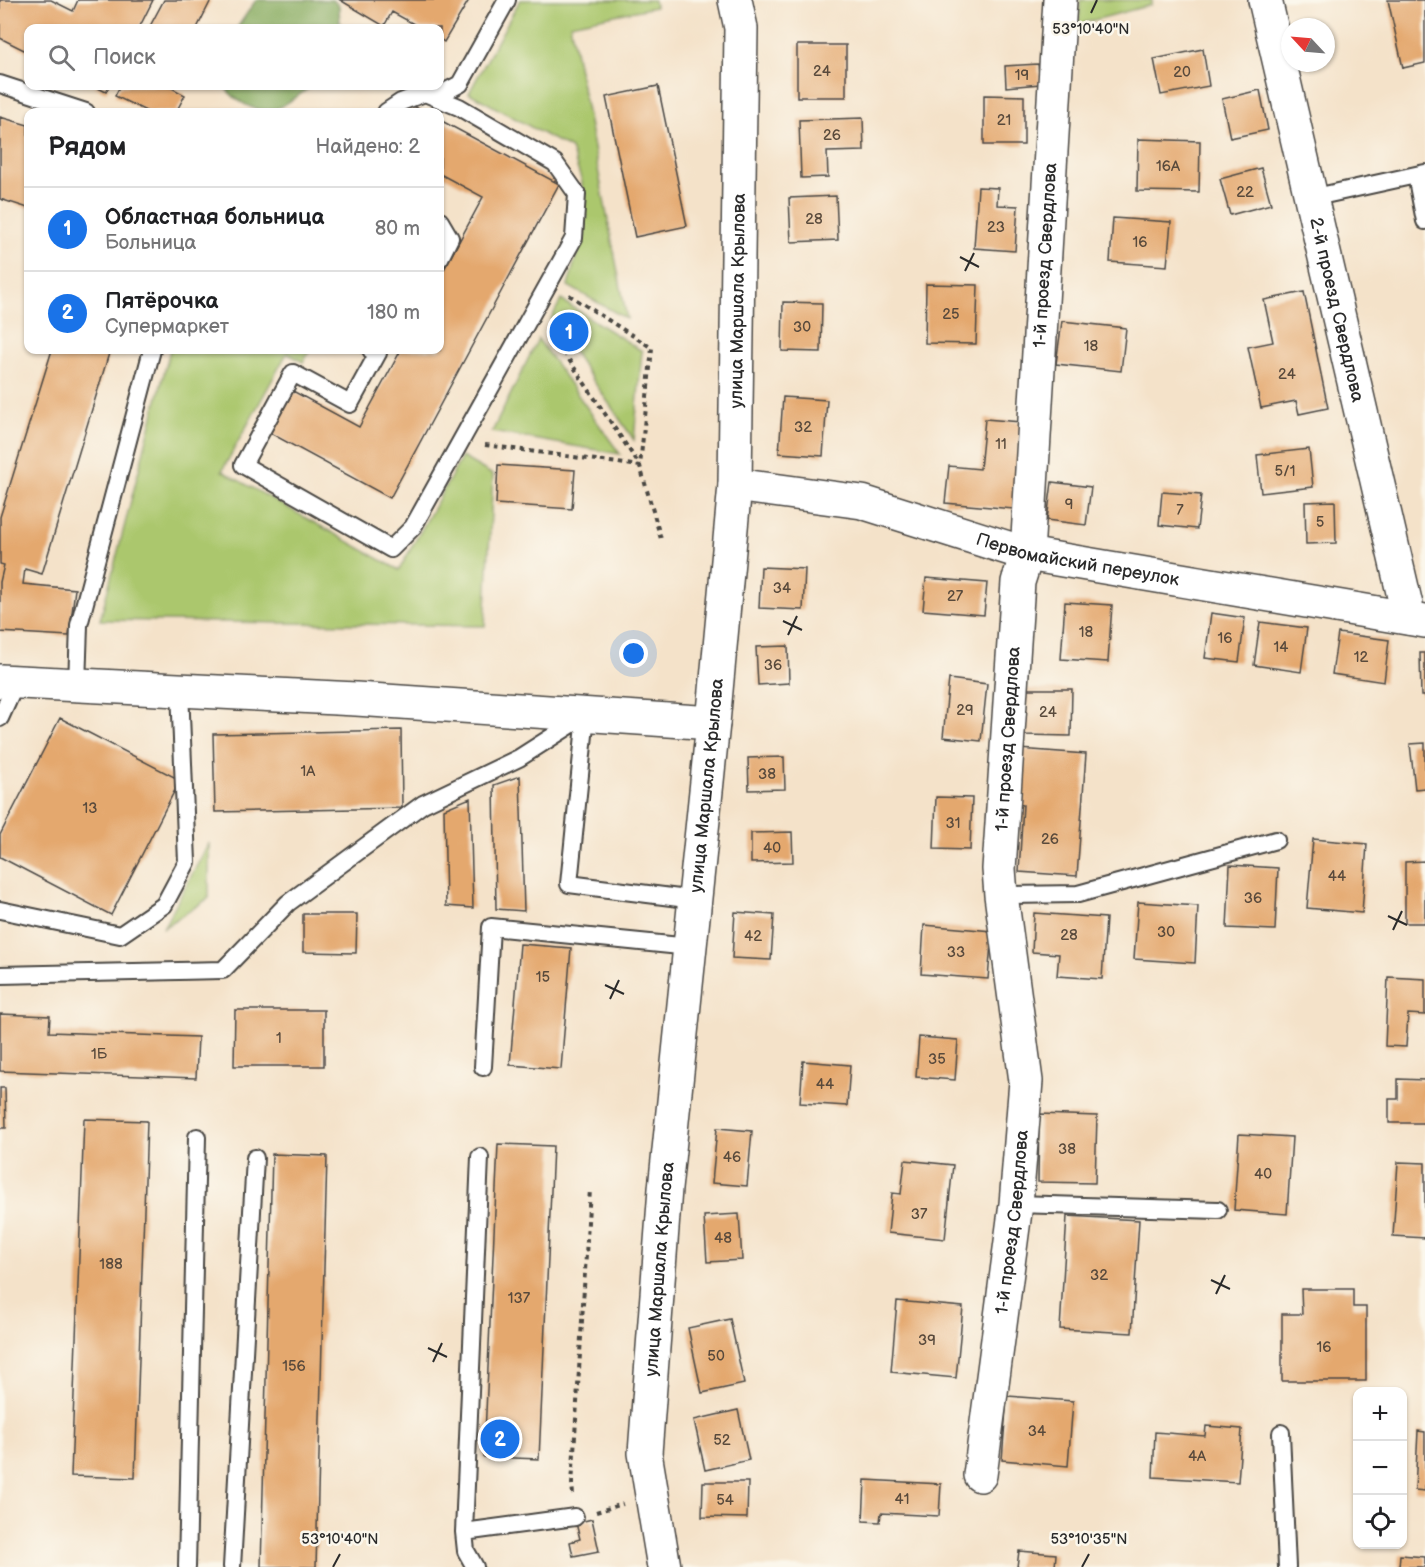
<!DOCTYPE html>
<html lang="ru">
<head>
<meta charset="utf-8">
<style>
  :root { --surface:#fff; --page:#f2f2f2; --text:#202124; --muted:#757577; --line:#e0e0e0; --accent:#1a73e8 }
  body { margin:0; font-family:"Balsamiq Sans",sans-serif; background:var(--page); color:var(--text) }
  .controls { position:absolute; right:18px; bottom:18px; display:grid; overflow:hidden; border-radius:12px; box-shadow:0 2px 4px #0004 }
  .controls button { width:54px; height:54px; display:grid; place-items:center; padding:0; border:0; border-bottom:2px solid var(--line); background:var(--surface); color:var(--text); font:30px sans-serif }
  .compass { position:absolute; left:1281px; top:18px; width:54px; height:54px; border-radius:50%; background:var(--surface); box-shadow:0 2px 4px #0004; rotate:296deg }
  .you { position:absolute; left:634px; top:654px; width:21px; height:21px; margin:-15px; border:4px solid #fff; border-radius:50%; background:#1a73e8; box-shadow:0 0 0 9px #1a73e833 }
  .badge { display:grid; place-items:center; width:39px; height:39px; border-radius:50%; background:var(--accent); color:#fff; font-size:20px; font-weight:700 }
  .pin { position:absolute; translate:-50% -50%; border:3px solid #fff; box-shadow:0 2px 6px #0006 }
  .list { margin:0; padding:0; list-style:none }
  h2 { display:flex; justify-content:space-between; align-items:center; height:78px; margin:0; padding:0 24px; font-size:26px }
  h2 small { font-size:20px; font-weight:400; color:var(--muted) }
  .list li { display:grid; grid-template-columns:39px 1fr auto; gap:18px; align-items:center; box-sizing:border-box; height:84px; padding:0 24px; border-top:2px solid var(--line) }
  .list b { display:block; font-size:22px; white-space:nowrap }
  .list p { margin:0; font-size:20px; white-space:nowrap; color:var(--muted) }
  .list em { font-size:20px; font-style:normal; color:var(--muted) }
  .icon { flex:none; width:33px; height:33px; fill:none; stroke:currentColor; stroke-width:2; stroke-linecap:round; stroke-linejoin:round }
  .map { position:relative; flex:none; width:1425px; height:1567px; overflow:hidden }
  .search { position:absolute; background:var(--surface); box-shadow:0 2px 4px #0004; left:24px; top:24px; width:420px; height:66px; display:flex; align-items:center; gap:15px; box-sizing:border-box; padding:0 21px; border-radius:12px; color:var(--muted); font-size:22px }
  .panel { position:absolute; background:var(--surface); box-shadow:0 2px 4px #0004; left:24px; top:108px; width:420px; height:246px; border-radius:12px }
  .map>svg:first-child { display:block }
  .green { fill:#abc76d; stroke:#6b794c; stroke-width:1.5 }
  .forest { fill:#88ac60; stroke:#5a6c46; stroke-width:1.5 }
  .building { fill:#e4a86e }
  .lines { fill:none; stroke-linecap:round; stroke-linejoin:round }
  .lane-casing { stroke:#494643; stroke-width:20 }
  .street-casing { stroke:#494643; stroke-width:36 }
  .path { stroke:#494643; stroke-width:4; stroke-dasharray:4.5 4.5; stroke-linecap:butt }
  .lane { stroke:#fff; stroke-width:16 }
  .street { stroke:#fff; stroke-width:33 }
  .ticks { fill:none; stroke:#2b2b2b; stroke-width:2 }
  .labels { text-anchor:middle; stroke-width:5; stroke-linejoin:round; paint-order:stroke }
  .number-label { font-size:15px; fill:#594a3c }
  .street-label { font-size:18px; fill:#2b2b2b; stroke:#fbf7ec }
  .ticks-label { font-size:15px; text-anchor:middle; fill:#2b2b2b; stroke:#fbf7ec; stroke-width:5; stroke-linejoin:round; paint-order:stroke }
</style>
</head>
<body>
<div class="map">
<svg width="1425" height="1567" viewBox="0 0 1425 1567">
  <rect width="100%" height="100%" fill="#fbf7ec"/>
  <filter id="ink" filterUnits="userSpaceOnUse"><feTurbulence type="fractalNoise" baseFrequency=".0167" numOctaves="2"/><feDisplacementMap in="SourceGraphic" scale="12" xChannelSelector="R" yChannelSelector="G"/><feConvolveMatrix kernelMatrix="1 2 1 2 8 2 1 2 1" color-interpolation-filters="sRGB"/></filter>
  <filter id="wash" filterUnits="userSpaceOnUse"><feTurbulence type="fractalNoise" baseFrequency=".008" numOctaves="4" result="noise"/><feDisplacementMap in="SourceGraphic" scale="24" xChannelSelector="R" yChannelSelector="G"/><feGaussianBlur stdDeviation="1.35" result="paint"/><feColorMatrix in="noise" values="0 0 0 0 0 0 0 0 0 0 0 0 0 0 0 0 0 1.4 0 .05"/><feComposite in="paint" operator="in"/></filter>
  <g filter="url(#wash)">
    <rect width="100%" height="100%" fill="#f4e2c9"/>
    <path class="green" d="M520 0H654L655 7 570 24 627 319 568 286 584 228 582 182 571 149 469 93Z
      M1080 0H1152L1151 5 1079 24Z
      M561 300 642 351 634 440 551 319Z
      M538 339 620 454 492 432Z
      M170 350H310L303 362 287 353 222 471 399 570 462 457 493 475 485 626 100 620Z
      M209 843V898L163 928Z"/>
    <path class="forest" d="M256 0H333L339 6 340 28H237Z
      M224 86H312C304 91 282 108 275 109 255 114 235 101 224 86Z"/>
    <g id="blocks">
      <path class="building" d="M0 0H51L73 11 78 0H153L139 28H28V52L0 38Z
        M164 0H211L197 28H149Z
        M340 0H469L444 42 440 39V28H421L392 12 384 26Z
        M1388 0H1425V63L1403 68Z
        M797 45H846V97H797Z
        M1203 49 1209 86 1161 95 1154 59Z
        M1038 64 1040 84 1006 87 1005 66Z
        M94 86H109L106 92Z
        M120 86H168L185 95 176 112H148L115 96Z
        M658 86 687 226 635 237 606 97Z
        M1260 90 1268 130 1230 138 1222 99Z
        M984 95 1024 96V145H984Z
        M407 103 425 112H402Z
        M0 117 28 125V208L0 199Z
        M863 118 864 151 827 152 828 177 801 178 799 120Z
        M440 120 559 184 390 498 270 433 293 391 359 427 401 350H440V277L483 197 440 174Z
        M1138 139 1200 141 1199 192 1137 191Z
        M1261 168 1271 204 1230 215 1220 179Z
        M978 187 998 188 997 205 1018 206 1015 251 974 248Z
        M836 196 838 240 791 242 789 198Z
        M1113 218 1171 222 1167 266 1110 262Z
        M926 284 978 285 976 344 925 343Z
        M1304 292 1328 408 1299 414 1296 401 1261 408 1248 347 1273 342 1264 300Z
        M783 302 822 303 821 352 782 351Z
        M1062 321 1126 328 1121 371 1056 364Z
        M52 350H110L42 574 25 569 23 584 75 589 69 636 0 632V582L4 565 0 564V517Z
        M783 397 827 400 823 456 779 453Z
        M985 419 1021 422 1014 509 945 503 949 466 980 469Z
        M1309 449 1313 487 1261 493 1257 455Z
        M498 465 575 470 572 509 496 504Z
        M1052 482 1091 487 1086 525 1047 520Z
        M1162 492 1201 495 1197 529 1159 525Z
        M1335 501 1336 543 1306 544 1305 502Z
        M761 567 805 569 803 610 759 608Z
        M926 578 987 583 984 615 923 610Z
        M1065 602 1112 605 1108 662 1061 659Z
        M1211 613 1245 618 1239 662 1205 658Z
        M1260 622 1307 628 1301 672 1254 665Z
        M1338 633 1389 640 1384 682 1332 674Z
        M788 646 789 683 758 685 756 647Z
        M1420 653H1425V696H1421Z
        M949 679 987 684 981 741 943 737Z
        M1025 689H1072L1071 736 1024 735Z
        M60 718 180 780 111 915 0 857V835Z
        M401 730 402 808 215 812 213 734Z
        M1425 743V788L1415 789 1410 744Z
        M1019 749 1086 754 1077 876 1019 872 1023 805 1015 804Z
        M784 757 785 789 749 790 748 758Z
        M520 776 524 911 496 909 494 785Z
        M936 797 972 798 970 850 934 849Z
        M470 798 473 908 446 906 444 809Z
        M792 832 793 862 751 863V833Z
        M1313 839 1367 844 1362 913 1307 908Z
        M1425 861V923H1405V862Z
        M1230 865 1278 868 1275 930 1227 928Z
        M1138 902 1198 906 1195 963 1134 959Z
        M735 912 774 915 771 960 732 958Z
        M1034 913 1106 918 1102 979 1057 976 1059 954 1032 952Z
        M303 914H357L356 953 303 952Z
        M924 925 992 931 988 979 921 974Z
        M520 944 571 948 561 1069 510 1065Z
        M1388 977 1425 979V1015L1408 1014 1406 1047 1385 1046Z
        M235 1010H324V1066H234Z
        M0 1014 50 1016 49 1032 198 1037 196 1078 0 1071Z
        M919 1037 958 1040 955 1080 916 1077Z
        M803 1061 850 1065 847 1106 800 1103Z
        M1398 1079 1425 1080V1123H1389V1099H1398Z
        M0 1088H5L6 1128H0Z
        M1039 1114 1097 1116 1095 1183 1038 1182Z
        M84 1119 147 1121 135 1478 71 1476Z
        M717 1128 752 1131 747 1186 712 1183Z
        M1239 1134 1292 1137 1287 1214 1234 1210Z
        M498 1144 553 1146 539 1459 484 1457Z
        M272 1154 327 1156 316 1567H261Z
        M905 1160 953 1165 945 1239 888 1233 892 1193 901 1194Z
        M1398 1162 1425 1163V1238L1393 1236Z
        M739 1214 742 1260 707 1262 704 1216Z
        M1067 1216 1139 1220 1132 1333 1060 1329Z
        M1301 1289H1353V1307H1366V1381H1282V1314H1302Z
        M897 1301 963 1307 956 1378 891 1372Z
        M730 1319 744 1384 702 1393 688 1328Z
        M1007 1396 1073 1401 1068 1466 1002 1460Z
        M738 1410 749 1460 705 1470 694 1420Z
        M1206 1426 1242 1429 1238 1482 1153 1477 1155 1432 1205 1436Z
        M1418 1431 1425 1432V1491L1415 1490Z
        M865 1480 941 1484 939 1516 881 1513 880 1522 863 1521Z
        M703 1482H748L747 1518 702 1517Z
        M592 1519 599 1551 573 1556 570 1542 580 1539 576 1523Z
        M1019 1551 1056 1554 1055 1567H1017Z
        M1400 1555 1425 1557V1567H1399Z"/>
    </g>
  </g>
  <g filter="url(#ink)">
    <use href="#blocks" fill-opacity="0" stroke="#494643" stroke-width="1.5"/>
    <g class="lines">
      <defs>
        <path id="lane" d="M0 84 86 112
          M435 97 460 84 507 0
          M1416 175 1425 221
          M1311 198 1425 173
          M440 221 450 238 440 258
          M371 350 378 353 350 404 293 373 243 465 391 549 413 527 574 238 577 194 555 163 459 107 425 93 401 102 386 112
          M77 685 79 625 152 350
          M586 715 569 884 695 900
          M0 718 16 683
          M1001 895 1078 894 1276 840
          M0 910 120 935 164 905 187 862 180 690
          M0 975 223 970 288 903 423 804 519 758 580 719
          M483 1067 491 927 690 947
          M1016 1204 1218 1210
          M1281 1433 1287 1567
          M464 1532 575 1517
          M187 1567 197 1137
          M232 1567 255 1158
          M475 1567 466 1551 464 1532 480 1157"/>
        <g id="street">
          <path id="s1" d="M1265 0 1409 618"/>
          <path id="s2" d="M735 485 862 502 1027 554 1425 621"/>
          <path d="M0 681 356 699 713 723"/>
          <path id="s3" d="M980 1475 1016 1204 1026 1081 1001 895 999 869 1018 582 1027 554 1060 0"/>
          <path id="s4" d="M664 1567 645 1453 665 1189 713 723 735 485 741 28 735 0"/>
        </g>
      </defs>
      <use href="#lane" class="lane-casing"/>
      <use href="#street" class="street-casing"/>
      <path class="path" d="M549 330 640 466 661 539
        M485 445 640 466 652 348 569 295
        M573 1494 572 1485 590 1189
        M596 1512 623 1504"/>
      <use href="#lane" class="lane"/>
      <use href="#street" class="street"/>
    </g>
  </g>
  <path class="ticks" d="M1091 13 1097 0M960 257 979 267M965 271 974 253M783 621 802 630M788 635 797 616M1388 916 1407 925M1393 930 1402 911M605 985 624 994M610 999 619 980M1211 1280 1230 1289M1216 1294 1225 1275M428 1348 447 1357M433 1362 442 1343M333 1567 340 1554M1082 1567 1089 1554"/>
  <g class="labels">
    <g class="number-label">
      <text x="822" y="76">24</text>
      <text x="1182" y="77">20</text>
      <text x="1022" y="80">19</text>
      <text x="1004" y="125">21</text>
      <text x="832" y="140">26</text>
      <text x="1168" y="171">16А</text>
      <text x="1245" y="197">22</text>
      <text x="814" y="224">28</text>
      <text x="996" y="232">23</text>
      <text x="1140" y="247">16</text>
      <text x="951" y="319">25</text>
      <text x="802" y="332">30</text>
      <text x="1091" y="351">18</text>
      <text x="1287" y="379">24</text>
      <text x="803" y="432">32</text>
      <text x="1001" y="449">11</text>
      <text x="1285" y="476">5/1</text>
      <text x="1069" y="509">9</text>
      <text x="1180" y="515">7</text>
      <text x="1320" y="527">5</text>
      <text x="782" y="593">34</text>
      <text x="955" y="601">27</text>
      <text x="1086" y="637">18</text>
      <text x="1225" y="643">16</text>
      <text x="1281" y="652">14</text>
      <text x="1361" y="662">12</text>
      <text x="773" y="670">36</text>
      <text x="965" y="715">29</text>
      <text x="1048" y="717">24</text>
      <text x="308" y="776">1А</text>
      <text x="767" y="779">38</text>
      <text x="90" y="813">13</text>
      <text x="953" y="828">31</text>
      <text x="1050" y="844">26</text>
      <text x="772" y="853">40</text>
      <text x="1337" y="881">44</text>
      <text x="1253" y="903">36</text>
      <text x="1166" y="937">30</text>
      <text x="1069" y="940">28</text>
      <text x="753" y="941">42</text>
      <text x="956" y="957">33</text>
      <text x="543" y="982">15</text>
      <text x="279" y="1043">1</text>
      <text x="99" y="1059">1Б</text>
      <text x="937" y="1064">35</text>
      <text x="825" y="1089">44</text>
      <text x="1067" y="1154">38</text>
      <text x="732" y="1162">46</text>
      <text x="1263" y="1179">40</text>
      <text x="919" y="1219">37</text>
      <text x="723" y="1243">48</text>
      <text x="111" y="1269">188</text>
      <text x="1099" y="1280">32</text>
      <text x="519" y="1303">137</text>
      <text x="927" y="1345">39</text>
      <text x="1324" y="1352">16</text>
      <text x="716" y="1361">50</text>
      <text x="294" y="1371">156</text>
      <text x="1037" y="1436">34</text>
      <text x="722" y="1445">52</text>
      <text x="1197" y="1461">4А</text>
      <text x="902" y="1504">41</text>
      <text x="725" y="1505">54</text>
    </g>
    <g class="street-label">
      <text dy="6" stroke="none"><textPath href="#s3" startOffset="1227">1-й проезд Свердлова</textPath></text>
      <text dy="6" stroke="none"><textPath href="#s4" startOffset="1272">улица Маршала Крылова</textPath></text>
      <text dy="6" stroke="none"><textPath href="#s1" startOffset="318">2-й проезд Свердлова</textPath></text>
      <text dy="6" stroke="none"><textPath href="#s2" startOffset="352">Первомайский переулок</textPath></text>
      <text dy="6" stroke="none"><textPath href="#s3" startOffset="741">1-й проезд Свердлова</textPath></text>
      <text dy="6" stroke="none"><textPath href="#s4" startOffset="786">улица Маршала Крылова</textPath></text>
      <text dy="6" stroke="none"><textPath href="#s3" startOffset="255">1-й проезд Свердлова</textPath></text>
      <text dy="6" stroke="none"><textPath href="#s4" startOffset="300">улица Маршала Крылова</textPath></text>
    </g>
  </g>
  <g class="ticks-label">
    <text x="1091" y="34">53°10'40"N</text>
    <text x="340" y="1544">53°10'40"N</text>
    <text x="1089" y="1544">53°10'35"N</text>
  </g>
</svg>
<div class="controls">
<button>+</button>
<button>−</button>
<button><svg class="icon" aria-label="locate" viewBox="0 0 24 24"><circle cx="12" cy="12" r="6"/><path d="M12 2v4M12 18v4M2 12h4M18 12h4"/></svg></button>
</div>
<svg class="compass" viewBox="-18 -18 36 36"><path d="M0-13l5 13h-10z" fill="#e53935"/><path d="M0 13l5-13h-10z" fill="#757577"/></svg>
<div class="you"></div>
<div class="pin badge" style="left:569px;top:332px">1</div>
<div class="pin badge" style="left:500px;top:1439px">2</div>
<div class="search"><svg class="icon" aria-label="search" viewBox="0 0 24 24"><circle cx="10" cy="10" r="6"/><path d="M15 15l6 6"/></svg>Поиск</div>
<section class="panel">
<h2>Рядом<small>Найдено: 2</small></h2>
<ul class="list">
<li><span class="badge">1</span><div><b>Областная больница</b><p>Больница</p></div><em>80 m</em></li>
<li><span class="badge">2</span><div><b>Пятёрочка</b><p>Супермаркет</p></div><em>180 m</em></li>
</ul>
</section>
</div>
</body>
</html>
